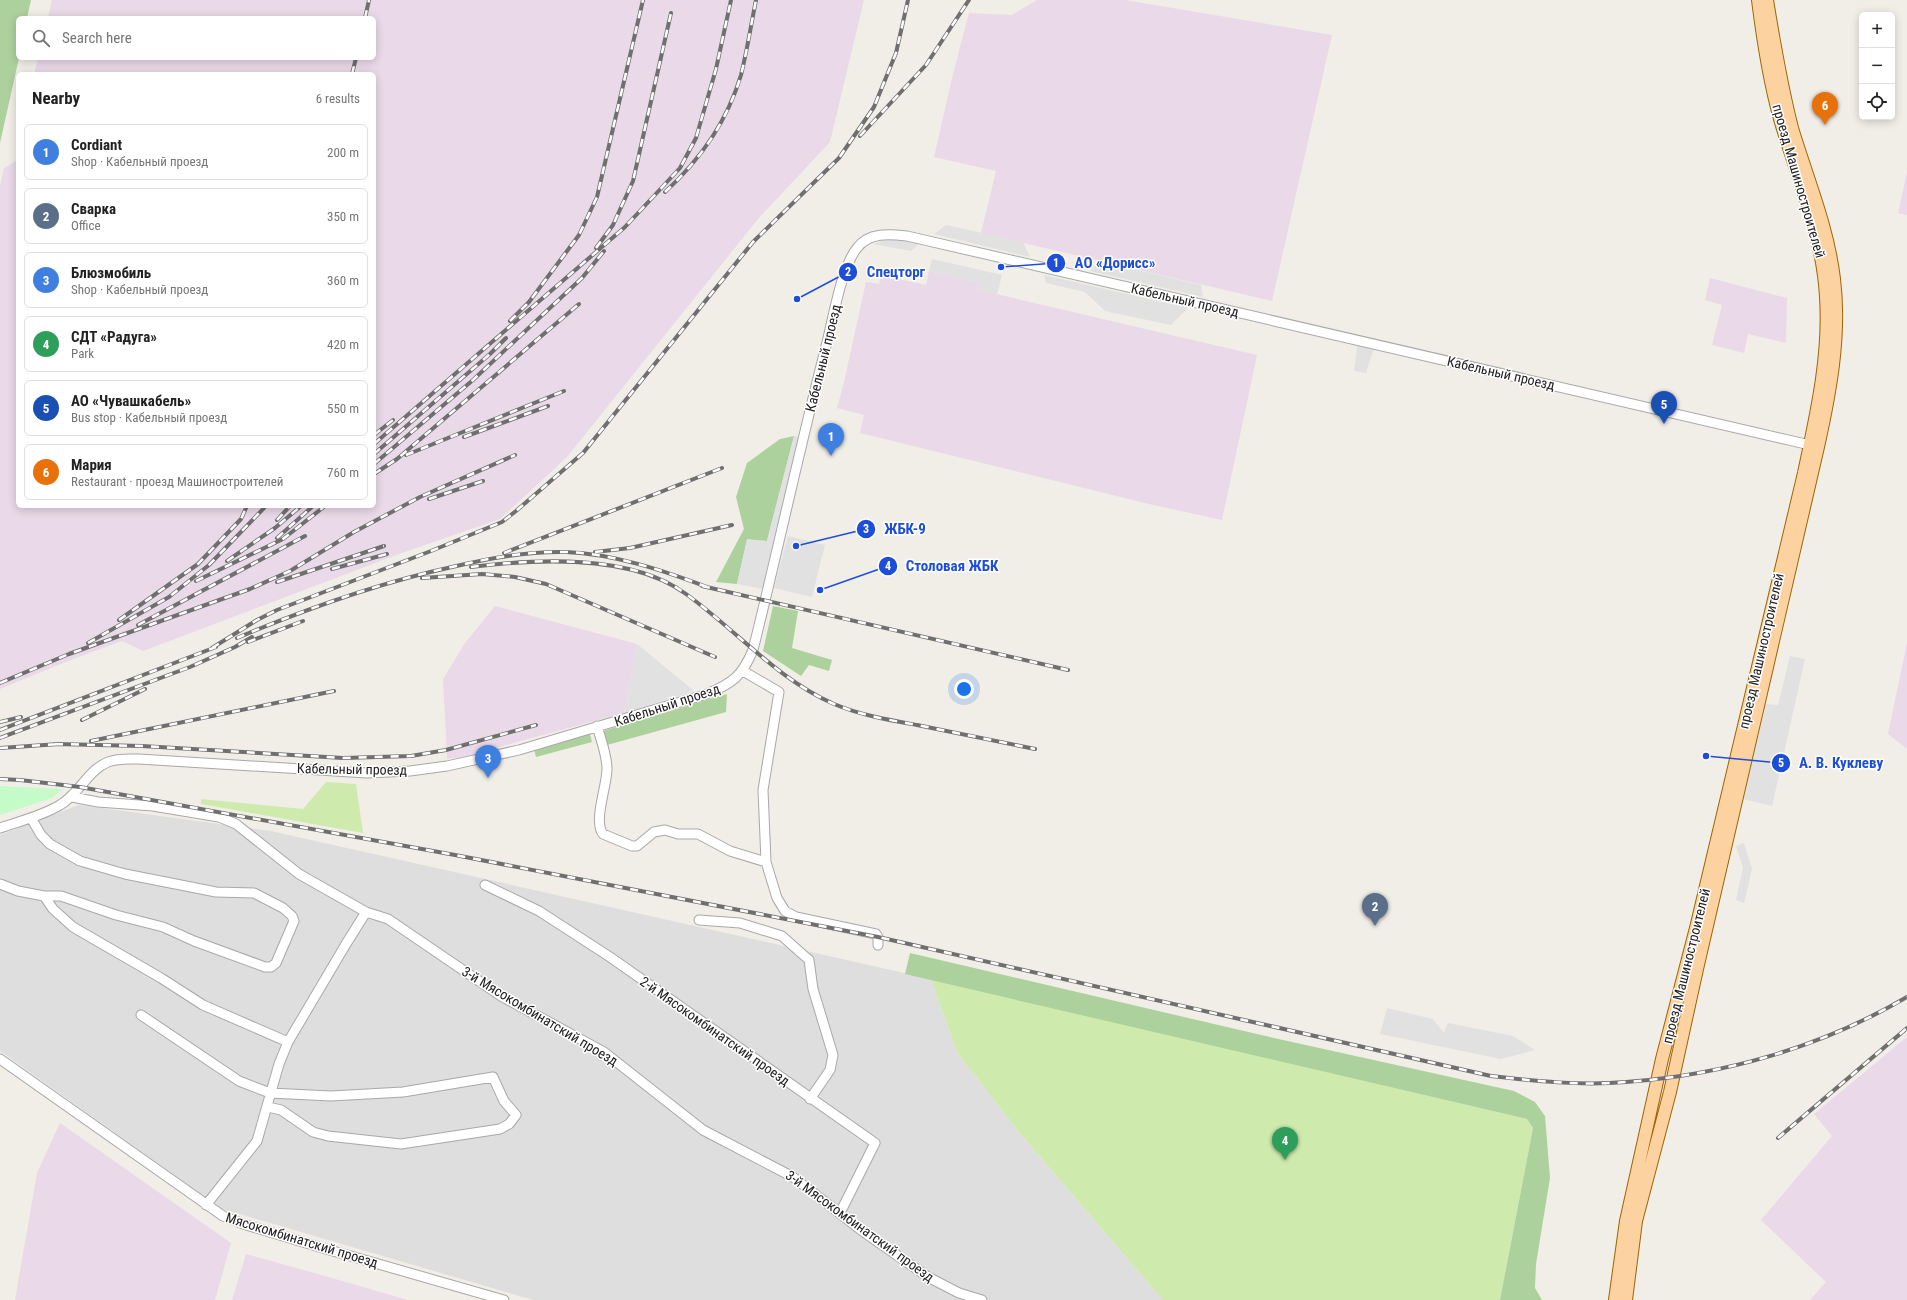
<!DOCTYPE html>
<html lang="en">
<head>
<meta charset="utf-8">
<style>
  :root { --surface:#fff; --page:#f2f2f2; --text:#222; --muted:#767676; --line:#e0e0e0; --accent:#7c3aed }
  body { margin:0; font-family:"Roboto Condensed",sans-serif; background:var(--page); color:var(--text) }
  .controls { position:absolute; right:12px; top:12px; display:grid; overflow:hidden; border-radius:6px; box-shadow:0 2px 10px #0003 }
  .controls button { width:36px; height:36px; display:grid; place-items:center; padding:0; border:0; border-bottom:1px solid var(--line); background:var(--surface); color:var(--text); font:20px sans-serif }
  .you { position:absolute; left:964px; top:689px; width:14px; height:14px; margin:-10px; border:3px solid #fff; border-radius:50%; background:#1a73e8; box-shadow:0 0 0 6px #1a73e833 }
  .badge { display:grid; place-items:center; width:26px; height:26px; border-radius:50%; background:var(--accent); color:#fff; font-size:13px; font-weight:700 }
  .pin { position:absolute; translate:-50% -33px; filter:drop-shadow(0 1px 2px #0008) }
  .pin::after { content:''; position:absolute; top:21px; width:14px; height:12px; background:inherit; clip-path:polygon(0 0,100% 0,50% 100%) }
  .list { margin:0; padding:0; list-style:none }
  h2 { display:flex; justify-content:space-between; align-items:center; height:52px; margin:0; padding:0 16px; font-size:17px }
  h2 small { font-size:13px; font-weight:400; color:var(--muted) }
  .list li { display:grid; grid-template-columns:26px 1fr auto; gap:12px; align-items:center; box-sizing:border-box; height:56px; margin:0 8px 8px; padding:0 8px; border:1px solid var(--line); border-radius:6px }
  .list b { display:block; font-size:15px; white-space:nowrap }
  .list p { margin:0; font-size:13px; white-space:nowrap; color:var(--muted) }
  .list em { font-size:13px; font-style:normal; color:var(--muted) }
  .icon { flex:none; width:22px; height:22px; fill:none; stroke:currentColor; stroke-width:2; stroke-linecap:round; stroke-linejoin:round }
  .map { position:relative; flex:none; width:1907px; height:1300px; overflow:hidden }
  .search { position:absolute; background:var(--surface); box-shadow:0 2px 10px #0003; left:16px; top:16px; width:360px; height:44px; display:flex; align-items:center; gap:10px; box-sizing:border-box; padding:0 14px; border-radius:6px; color:var(--muted); font-size:15px }
  .panel { position:absolute; background:var(--surface); box-shadow:0 2px 10px #0003; left:16px; top:72px; width:360px; height:436px; border-radius:6px }
  .map>svg:first-child { display:block }
  .residential { fill:#dfdede }
  .industrial { fill:#ead9e8 }
  .grass { fill:#ceebad }
  .forest { fill:#add19c }
  .park { fill:#c5fbc8 }
  .parking { fill:#e1e1e1 }
  .lines { fill:none; stroke-linecap:round; stroke-linejoin:round }
  .minor-casing { stroke:#a8a8a8; stroke-width:11 }
  .major-casing { stroke:#9e6400; stroke-width:14 }
  .minor { stroke:#fff; stroke-width:9 }
  .major { stroke:#fdd2a1; stroke-width:12 }
  .rail-casing { stroke:#6f6f6f; stroke-width:4 }
  .rail { stroke:#fff; stroke-width:2.5; stroke-dasharray:8; stroke-linecap:butt }
  .labels { text-anchor:middle; stroke-width:3; stroke-linejoin:round; paint-order:stroke }
  .street-label { font-size:14px; fill:#212121; stroke:#fff }
  .leader { fill:none; stroke:#1d4ed8; stroke-width:1.5 }
  .callout-dot { fill:#1d4ed8; stroke:#fff; stroke-width:1.5 }
  .mark-label { font-size:12px; text-anchor:middle; font-weight:bold; fill:#fff }
  .callout-label { font-size:15px; text-anchor:middle; font-weight:bold; fill:#1d4ed8; stroke:#fff; stroke-width:3; stroke-linejoin:round; paint-order:stroke }
</style>
</head>
<body>
<div class="map">
<svg width="1907" height="1300" viewBox="0 0 1907 1300">
  <rect width="100%" height="100%" fill="#f1eee7"/>
  <path class="residential" d="M79 805 271 831 931 979 957 1052 1018 1131 1163 1300H533L222 1209 0 1051V835Z"/>
  <path class="industrial" d="M52 0H864L830 142 758 219 567 457 500 519 399 554 143 651 122 641 68 661 0 689V186L4 168 16 161 18 156V506H374V74H34L38 58H374V18H48Z
    M1037 0H1125L1332 35 1272 301 981 233 996 171 934 157 953 74 969 13 1012 15Z
    M1907 172V215L1898 213Z
    M929 271 980 283 979 290 1257 355 1222 520 1149 504 860 433 864 415 837 408 844 382 866 282 879 284 881 275 926 285Z
    M1710 278 1787 298 1786 343 1748 334 1744 353 1712 345 1722 305 1705 300Z
    M495 606 637 644 624 713 466 756 447 759 443 679 465 643Z
    M1907 643V749L1888 734Z
    M1907 1037V1300H1810L1826 1282 1761 1220 1832 1136 1814 1114Z
    M60 1123 231 1243 215 1300H15L37 1173Z
    M246 1254 318 1274 408 1300H232Z"/>
  <path class="grass" d="M326 782 356 784 363 833 201 804V799L303 809Z
    M931 979 1527 1119 1533 1128 1500 1300H1163L1018 1131 957 1052Z"/>
  <path class="forest" d="M0 0H31L27 18H18L19 58 0 143Z
    M794 436 767 541 747 540 737 584 716 582 744 529 736 497 747 463 780 439Z
    M773 606 798 611 792 648 832 660 829 671 809 665 801 676 763 651Z
    M727 694 726 712 607 745 603 731Z
    M590 734 592 742 536 757 534 749Z
    M910 953 1274 1038 1514 1091 1535 1102 1545 1116 1550 1178 1536 1264 1535 1288 1542 1300H1500L1533 1128 1527 1119 905 974Z"/>
  <path class="park" d="M0 786 62 789 52 798 0 815Z"/>
  <path class="parking" d="M946 225 1023 242 1030 257 934 234Z
    M892 238 919 244 911 251 873 244Z
    M932 259 1002 275 997 295 978 290 980 283 929 271Z
    M1100 261 1201 285 1203 297 1090 271Z
    M1044 275 1188 308 1171 325 1105 311 1085 292 1046 283Z
    M1358 341 1375 345 1366 373 1354 371Z
    M794 436 800 437 763 589 737 584 747 539 767 541Z
    M788 536 825 545 812 597 774 588Z
    M637 644 694 691 624 713Z
    M1790 656 1805 659 1772 806 1743 799 1766 704 1778 705Z
    M1744 843 1752 869 1744 903 1736 900 1743 868 1736 846Z
    M1387 1008 1433 1019 1444 1033 1448 1023 1513 1036 1535 1050 1501 1059 1380 1034Z"/>
  <g class="lines">
    <defs>
      <path id="minor" d="M743 671 779 692 763 790 766 862 777 898 785 911 796 917 876 934 878 937V945
        M597 726C601 740 607 755 607 769 607 786 593 821 603 834L632 846H637L654 832 665 830 678 834H698L730 851 766 862
        M72 797 98 802 153 806 219 817 236 824 299 874 366 912 388 919 501 996 604 1052 703 1130 793 1177 861 1230 928 1277 959 1293 982 1300
        M0 828C20 821 42 816 60 805 79 794 88 770 108 762 118 758 129 759 139 759L367 773 410 771 447 766 519 750 707 694C733 683 742 676 753 650 778 549 800 447 826 346 833 320 841 268 857 248 869 232 889 234 907 236L1810 445
        M0 884 18 891 44 896H61L116 915 163 927 194 941 265 967H271L276 963 294 921 292 916 283 908 254 893 216 892 125 874 80 861 50 844 41 835 31 818
        M485 885 539 911 610 957 875 1143 840 1213
        M44 896 53 909 73 927 161 978 203 1005 288 1042
        M699 920 740 923 782 936 809 960 813 989 833 1055 830 1070 810 1099
        M141 1015 239 1081 270 1093 331 1096 403 1092 493 1077 504 1101 516 1115 509 1124 500 1129 401 1144 328 1136 313 1132 281 1110 268 1107
        M0 1059 223 1216 243 1224 326 1249 504 1300
        M206 1205 257 1141 279 1064 288 1042 346 944 366 912"/>
      <path id="major" d="M1615 1300 1626 1221 1662 1059 1696 928 1804 473C1816 416 1830 356 1826 297 1823 236 1797 177 1780 119 1769 80 1763 40 1758 0
        M1626 1300 1636 1221 1670 1092 1697 969 1818 447C1830 393 1841 335 1834 279 1828 227 1807 178 1792 128 1781 85 1774 43 1767 0"/>
    </defs>
    <use href="#minor" class="minor-casing"/>
    <use href="#major" class="major-casing"/>
    <use href="#minor" class="minor"/>
    <use href="#major" class="major"/>
    <defs>
      <path id="rail" d="M365 18 369 0
        M352 74 356 58
        M860 136 926 65 969 0
        M665 192C700 160 727 122 741 75 747 51 751 25 756 0
        M596 248 613 225 633 181 671 13
        M510 321 529 302 579 235 597 197 643 0
        M374 435 393 420
        M464 437 548 406
        M374 444 625 227 680 168 696 138 716 69 731 0
        M374 454 490 354 506 338
        M406 455 564 391
        M374 464 473 380 582 278 604 251
        M374 474 397 459 579 304
        M429 499 483 481
        M277 520 290 506
        M277 538 313 506
        M595 552 630 548 732 525
        M504 553 722 468
        M227 561 275 528 301 506
        M471 567C535 559 631 553 686 594 736 630 777 679 834 704 860 715 889 720 917 725 957 733 996 741 1035 749
        M332 569 387 554
        M422 578 482 574 515 577 546 584 715 657
        M196 581 283 539 325 506
        M277 582 384 546
        M702 586 1068 670
        M119 620 198 564 241 519 247 506
        M138 625 305 536
        M237 638C306 609 378 583 452 567 489 558 528 551 566 552 614 554 662 570 707 587
        M248 642 303 621
        M88 643 169 597 209 565 266 506
        M212 648 257 620 277 610 431 551 502 522 516 511 583 453 753 242 839 158 874 107 896 53 908 0
        M0 683 69 654 250 589 290 571 354 532 420 497 515 455
        M82 720 145 689
        M0 722 21 717
        M0 730 216 647
        M0 738 190 667 235 647 252 637
        M91 741 334 691
        M55 744 142 746 343 758 411 756 446 750 536 725
        M0 748 59 744
        M0 779 20 780 80 787 455 855 878 937 1491 1076C1535 1081 1581 1086 1626 1082 1724 1075 1822 1047 1907 997
        M1778 1138 1907 1028"/>
    </defs>
    <use href="#rail" class="rail-casing"/>
    <use href="#rail" class="rail"/>
  </g>
  <g class="labels">
    <g class="street-label">
      <text transform="translate(1799 181) rotate(74)" y="5">проезд Машиностроителей</text>
      <text transform="translate(1185 300) rotate(13)" y="5">Кабельный проезд</text>
      <text transform="translate(823 358) rotate(-76)" y="5">Кабельный проезд</text>
      <text transform="translate(1501 373) rotate(13)" y="5">Кабельный проезд</text>
      <text transform="translate(1761 651) rotate(-77)" y="5">проезд Машиностроителей</text>
      <text transform="translate(667 705) rotate(-18)" y="5">Кабельный проезд</text>
      <text transform="translate(352 769) rotate(1)" y="5">Кабельный проезд</text>
      <text transform="translate(1686 966) rotate(-76)" y="5">проезд Машиностроителей</text>
      <text transform="translate(540 1016) rotate(31)" y="5">3-й Мясокомбинатский проезд</text>
      <text transform="translate(715 1031) rotate(35)" y="5">2-й Мясокомбинатский проезд</text>
      <text transform="translate(860 1226) rotate(36)" y="5">3-й Мясокомбинатский проезд</text>
      <text transform="translate(302 1240) rotate(17)" y="5">Мясокомбинатский проезд</text>
    </g>
  </g>
  <path class="leader" d="M1001 267L1056 263M797 299L848 272M796 546L866 529M820 590L888 566M1706 756L1781 763"/>
  <g class="callout-dot">
    <circle cx="1001" cy="267" r="4"/>
    <circle cx="797" cy="299" r="4"/>
    <circle cx="796" cy="546" r="4"/>
    <circle cx="820" cy="590" r="4"/>
    <circle cx="1706" cy="756" r="4"/>
    <circle cx="1056" cy="263" r="10"/>
    <circle cx="848" cy="272" r="10"/>
    <circle cx="866" cy="529" r="10"/>
    <circle cx="888" cy="566" r="10"/>
    <circle cx="1781" cy="763" r="10"/>
  </g>
  <g class="mark-label">
    <text x="1056" y="267">1</text>
    <text x="848" y="276">2</text>
    <text x="866" y="533">3</text>
    <text x="888" y="570">4</text>
    <text x="1781" y="767">5</text>
  </g>
  <g class="callout-label">
    <text x="1115" y="268">АО «Дорисс»</text>
    <text x="896" y="277">Спецторг</text>
    <text x="905" y="534">ЖБК-9</text>
    <text x="952" y="571">Столовая ЖБК</text>
    <text x="1841" y="768">А. В. Куклеву</text>
  </g>
</svg>
<div class="controls">
<button>+</button>
<button>−</button>
<button><svg class="icon" aria-label="locate" viewBox="0 0 24 24"><circle cx="12" cy="12" r="6"/><path d="M12 2v4M12 18v4M2 12h4M18 12h4"/></svg></button>
</div>
<div class="you"></div>
<div class="pin badge" style="left:831px;top:456px;background:#3f7fe0">1</div>
<div class="pin badge" style="left:1375px;top:926px;background:#5c6f8a">2</div>
<div class="pin badge" style="left:488px;top:778px;background:#3f7fe0">3</div>
<div class="pin badge" style="left:1285px;top:1160px;background:#2e9e5b">4</div>
<div class="pin badge" style="left:1664px;top:424px;background:#1a4fb4">5</div>
<div class="pin badge" style="left:1825px;top:125px;background:#e8710a">6</div>
<div class="search"><svg class="icon" aria-label="search" viewBox="0 0 24 24"><circle cx="10" cy="10" r="6"/><path d="M15 15l6 6"/></svg>Search here</div>
<section class="panel">
<h2>Nearby<small>6 results</small></h2>
<ul class="list">
<li><span class="badge" style="background:#3f7fe0">1</span><div><b>Cordiant</b><p>Shop · Кабельный проезд</p></div><em>200 m</em></li>
<li><span class="badge" style="background:#5c6f8a">2</span><div><b>Сварка</b><p>Office</p></div><em>350 m</em></li>
<li><span class="badge" style="background:#3f7fe0">3</span><div><b>Блюзмобиль</b><p>Shop · Кабельный проезд</p></div><em>360 m</em></li>
<li><span class="badge" style="background:#2e9e5b">4</span><div><b>СДТ «Радуга»</b><p>Park</p></div><em>420 m</em></li>
<li><span class="badge" style="background:#1a4fb4">5</span><div><b>АО «Чувашкабель»</b><p>Bus stop · Кабельный проезд</p></div><em>550 m</em></li>
<li><span class="badge" style="background:#e8710a">6</span><div><b>Мария</b><p>Restaurant · проезд Машиностроителей</p></div><em>760 m</em></li>
</ul>
</section>
</div>
</body>
</html>
